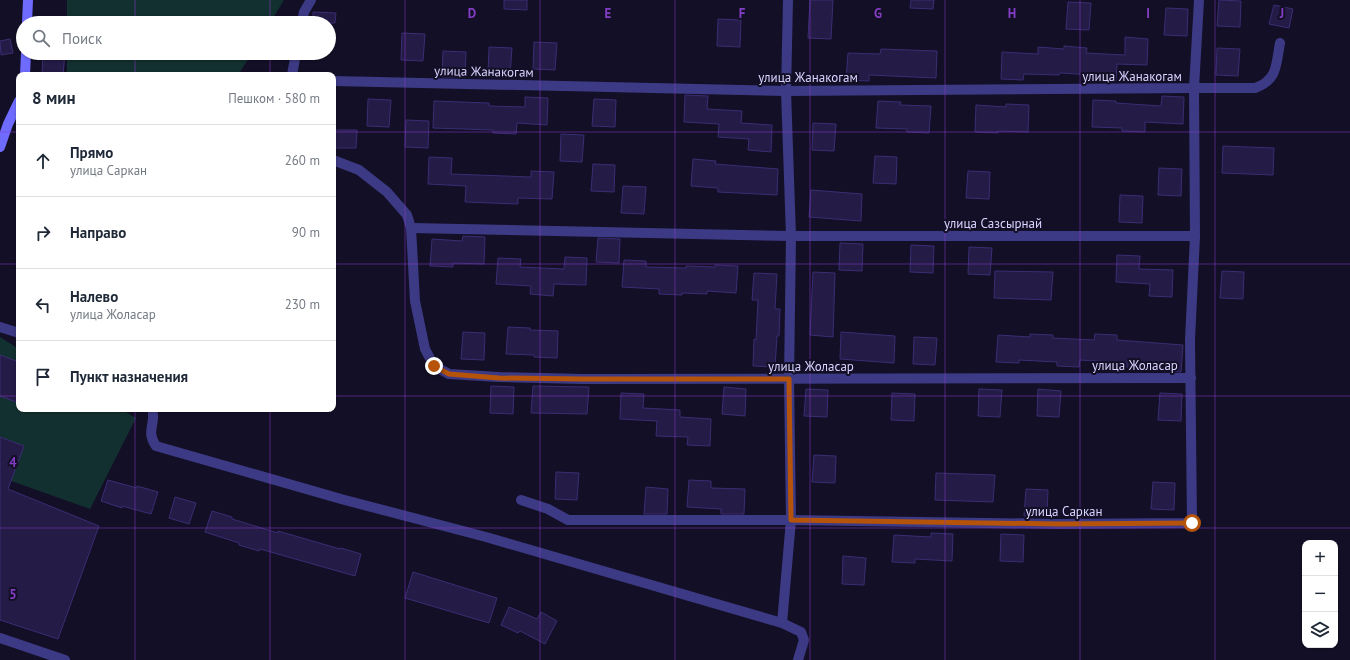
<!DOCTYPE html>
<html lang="ru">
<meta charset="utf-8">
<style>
:root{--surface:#fff;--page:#f2f2f3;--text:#1f2937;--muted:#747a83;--line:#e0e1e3}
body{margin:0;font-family:"PT Sans",sans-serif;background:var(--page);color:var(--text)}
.controls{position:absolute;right:12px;bottom:12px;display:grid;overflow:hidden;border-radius:8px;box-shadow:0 1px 3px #0004}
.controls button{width:36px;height:36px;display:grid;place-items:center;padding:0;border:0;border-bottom:1px solid var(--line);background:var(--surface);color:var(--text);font:20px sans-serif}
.stop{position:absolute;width:12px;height:12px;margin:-9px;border:3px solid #b45309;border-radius:50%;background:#fff}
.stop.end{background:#b45309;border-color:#fff;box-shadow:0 1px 4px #0008}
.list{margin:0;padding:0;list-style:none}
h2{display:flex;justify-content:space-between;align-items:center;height:52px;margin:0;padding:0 16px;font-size:17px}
h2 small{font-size:13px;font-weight:400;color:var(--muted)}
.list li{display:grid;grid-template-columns:26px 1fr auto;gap:12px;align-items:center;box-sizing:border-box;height:72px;padding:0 16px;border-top:1px solid var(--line)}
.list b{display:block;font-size:15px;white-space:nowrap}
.list p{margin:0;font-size:13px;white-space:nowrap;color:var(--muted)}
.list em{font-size:13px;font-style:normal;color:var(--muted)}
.icon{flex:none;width:22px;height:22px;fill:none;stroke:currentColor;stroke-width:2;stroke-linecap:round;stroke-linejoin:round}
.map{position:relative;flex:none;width:1350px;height:660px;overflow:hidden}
.search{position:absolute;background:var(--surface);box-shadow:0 1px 3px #0004;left:16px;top:16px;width:320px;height:44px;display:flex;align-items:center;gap:10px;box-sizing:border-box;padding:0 14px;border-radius:22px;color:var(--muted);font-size:15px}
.panel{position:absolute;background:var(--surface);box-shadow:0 1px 3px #0004;left:16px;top:72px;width:320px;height:340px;border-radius:8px}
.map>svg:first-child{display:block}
.green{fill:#12302f}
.building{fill:#241b47;stroke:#3b2d73}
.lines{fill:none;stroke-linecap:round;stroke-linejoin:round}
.street{stroke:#3d3a85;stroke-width:10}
.secondary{stroke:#6f6bff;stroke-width:10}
.route{stroke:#b45309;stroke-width:5}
.grid{fill:none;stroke:#843dc5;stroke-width:1;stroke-opacity:0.55}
.labels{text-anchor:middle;stroke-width:4;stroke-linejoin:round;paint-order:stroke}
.street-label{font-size:13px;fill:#d9d4ff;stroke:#130f26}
.grid-label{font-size:13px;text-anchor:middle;font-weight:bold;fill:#843dc5;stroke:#130f26;stroke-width:4;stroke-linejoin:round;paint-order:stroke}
</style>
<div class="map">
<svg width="1350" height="660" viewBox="0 0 1350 660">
<rect width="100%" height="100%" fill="#130f26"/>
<g class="green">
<path d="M67,0H284L270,23H67Z"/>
<path d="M67,53H252L238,75H67Z"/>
<path d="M0,337L19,349V409H121L136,418L90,509L0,477Z"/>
</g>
<g class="building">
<path d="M504,0H527V10L504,9Z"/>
<path d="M810,0H833L831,39L808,38Z"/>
<path d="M911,0H934L933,9L910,8Z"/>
<path d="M1219,0L1241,1L1240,27L1217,26Z"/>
<path d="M1068,2L1091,3L1089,30L1066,29Z"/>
<path d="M1274,5L1293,9L1289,28L1269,24Z"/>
<path d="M1166,8L1188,9L1187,36L1164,35Z"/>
<path d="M313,12L336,13L335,23H313Z"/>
<path d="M718,19L741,20L740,47L717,46Z"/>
<path d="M402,33L425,34L423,61L401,60Z"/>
<path d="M1125,37L1148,39L1147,65L1117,64L1116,81L1093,80L1094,75L1060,73L1059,75L1024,74L1023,80L1001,79L1002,52L1038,54V47L1064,49V46L1087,48L1086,53L1125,55Z"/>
<path d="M10,39L13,53L1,55L0,41Z"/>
<path d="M534,42L557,43L555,70L533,69Z"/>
<path d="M489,47L512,48L510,75L488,74Z"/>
<path d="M1217,48L1240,49L1238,76L1216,75Z"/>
<path d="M881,49L937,51L936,78L869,75V81L846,80L848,53L880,54Z"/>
<path d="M443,51L466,52L465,77H442Z"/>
<path d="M43,53H65L63,75H42Z"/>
<path d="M685,95L708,96L707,109L742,111L741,123L772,125L771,152L748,150L749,139L718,137L719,124L684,122Z"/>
<path d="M1162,96L1184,97L1183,124L1145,122V132L1122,131V128L1092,127L1093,100L1116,101V103L1161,106Z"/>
<path d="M525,97L548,98L547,125L517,123L516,134L493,133V130L433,128L434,101L489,103V106L525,107Z"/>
<path d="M368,99L391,100L389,127L367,126Z"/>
<path d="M594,99L616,100L615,127L592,126Z"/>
<path d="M878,101L901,102L900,105L931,106L929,133L907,132V129L876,128Z"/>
<path d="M1006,104L1029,105L1028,132L998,131V133L975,132L976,105L1006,107Z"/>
<path d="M406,120L429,121L428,148L405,147Z"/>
<path d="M813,123L836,124L834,151L812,150Z"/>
<path d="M335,130H357L356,148H335Z"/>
<path d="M561,134L584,135L582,162L560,161Z"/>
<path d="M1223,146L1274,148L1273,175L1222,173Z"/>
<path d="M875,156L897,157L896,184L873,183Z"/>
<path d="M429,157L452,158L451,174L531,177V171L554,172L552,199L518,198V204L465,202L466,186L428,184Z"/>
<path d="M693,159L716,161L715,164L778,169L777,195L718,192V188L691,186Z"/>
<path d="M593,164L615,165L614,192L591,191Z"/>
<path d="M1159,168L1182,169L1181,196L1158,195Z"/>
<path d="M968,171L990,172L989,199L966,198Z"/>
<path d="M623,186L646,187L644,214L621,213Z"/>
<path d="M811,190L862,194L861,221L809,217Z"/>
<path d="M1120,195L1143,196L1142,223L1119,222Z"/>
<path d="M463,236L485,237L484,264L453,263V267L430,266L432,239L462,241Z"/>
<path d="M598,238L620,239L619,263L596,262Z"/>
<path d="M840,243L863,244L862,271L839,270Z"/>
<path d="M911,245L934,246L933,273L910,272Z"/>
<path d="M969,247L992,248L990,275L968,274Z"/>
<path d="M1117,255L1140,256L1139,269L1173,270L1172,297L1149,296L1150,284L1116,282Z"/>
<path d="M565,257L587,258L586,285L554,284L553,296L530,294L531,286L496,284L498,258L521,259L520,267L564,269Z"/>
<path d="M624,260L646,261V267L686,268V266L715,267V265L738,266L736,293L707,291V294L682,293V295L659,294V289L622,287Z"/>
<path d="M995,271L1053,272L1051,300L994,298Z"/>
<path d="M1222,271L1244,272L1243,299L1220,298Z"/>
<path d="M813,272L835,273L833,337L810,335Z"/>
<path d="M754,273L777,274L775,309H780L779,336H777L775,367L753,366L754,339L756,340L758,300H752Z"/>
<path d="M508,327L530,328V330L558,331L557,358L534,357V355L506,354Z"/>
<path d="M463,332L485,333L484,360L461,359Z"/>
<path d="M841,332L895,336L894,363L840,359Z"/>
<path d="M1030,334L1053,335V338L1094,340L1095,334L1117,335V340L1183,345L1181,372L1127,368V363L1080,360L1079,367L1057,366V362L1019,360V363L996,362L998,335L1030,337Z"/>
<path d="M914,337L937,338L935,365L913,364Z"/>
<path d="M0,355L19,362V403L0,396Z"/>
<path d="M491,386L514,387L513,414L490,413Z"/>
<path d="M533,386L589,387L587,414L531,413Z"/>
<path d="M724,387L746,389L745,416L722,414Z"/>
<path d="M806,389L828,390L827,417L804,416Z"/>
<path d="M979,389L1002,390L1000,417L978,416Z"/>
<path d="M1038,389L1061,391L1059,417L1037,416Z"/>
<path d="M621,393L644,394L643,408L680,410V417L711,419L710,446L687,445L688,437L656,436L657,421L620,419Z"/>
<path d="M892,393L915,394L914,421L891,420Z"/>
<path d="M1160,393L1182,394L1181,421L1158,420Z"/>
<path d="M0,437L24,446L8,489L99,526L58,639L0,620Z"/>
<path d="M814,455L836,456L835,483L812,482Z"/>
<path d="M556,472L579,473L577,500L555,499Z"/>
<path d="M936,473L995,475L993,502L935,500Z"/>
<path d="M108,480L137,488V486L158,492L151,514L122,506V508L101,501Z"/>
<path d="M689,480L711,481V488L745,489L744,514H721V509L687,507Z"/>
<path d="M1153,482L1175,483L1174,510L1151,509Z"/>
<path d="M646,487L668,489L667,514H644Z"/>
<path d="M1026,489L1048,490L1047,517L1024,516Z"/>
<path d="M175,497L196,503L189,524L169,518Z"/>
<path d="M212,511L232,517V519L278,533V531L340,549L341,548L361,554L355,576L260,549L259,551L239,545V543L205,532Z"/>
<path d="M931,533L953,534L952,561L915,559V563L892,562L894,535L931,537Z"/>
<path d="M1001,534L1024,535L1023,562L1000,561Z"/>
<path d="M843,556L866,558L864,585L842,584Z"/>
<path d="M413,572L497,598L489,623L405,598Z"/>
<path d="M509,607L537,619L541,612L557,621L545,644L520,631L518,633L501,625Z"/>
</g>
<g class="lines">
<g class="street">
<path d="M302,23L304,12L311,0"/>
<path d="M292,75L296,53"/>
<path d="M333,81L786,91L1194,88L1199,0"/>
<path d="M333,160L359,170L387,192L407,215L411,228L415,301L425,349L434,366L449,374L499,377L583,379L1191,378"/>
<path d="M411,228L791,236H1195"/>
<path d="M0,327L19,333"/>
<path d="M152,409C157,422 145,431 156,446L341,499L486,537L782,623L791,520L789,379L791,236L786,91L788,0"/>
<path d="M521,500L548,509L568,520H791L1058,524L1192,523L1190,340L1195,236L1194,88H1255C1278,80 1276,64 1280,43"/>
<path d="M782,623L801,632L804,640L798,660"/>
<path d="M0,638L65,660"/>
</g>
<g class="secondary">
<path d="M27,23L28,0"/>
<path d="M25,75L26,53"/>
<path d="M0,147L8,124L19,101"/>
</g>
</g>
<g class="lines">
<path class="route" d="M434,366L449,374L499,378L583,379H789L791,520L1058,524L1192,523"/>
</g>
<path class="grid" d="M135,0V23M270,0V23M405,0V660M540,0V660M675,0V660M810,0V660M945,0V660M1080,0V660M1215,0V660M135,53V75M270,53V75M0,132H19M333,132H1350M0,264H19M333,264H1350M0,396H19M333,396H1350M135,409V660M270,409V660M0,528H1350"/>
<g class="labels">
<g class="street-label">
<text transform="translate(484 71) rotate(1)" y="5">улица Жанакогам</text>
<text x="1132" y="81">улица Жанакогам</text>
<text x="808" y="82">улица Жанакогам</text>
<text x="993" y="228">улица Сазсырнай</text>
<text x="1135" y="370">улица Жоласар</text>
<text x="811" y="371">улица Жоласар</text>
<text x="1064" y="516">улица Саркан</text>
</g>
</g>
<g class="grid-label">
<text x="472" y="18">D</text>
<text x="608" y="18">E</text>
<text x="742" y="18">F</text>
<text x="878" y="18">G</text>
<text x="1012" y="18">H</text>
<text x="1148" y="18">I</text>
<text x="1282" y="18">J</text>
<text x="13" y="467">4</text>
<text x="13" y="599">5</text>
</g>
</svg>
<div class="controls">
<button>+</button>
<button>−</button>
<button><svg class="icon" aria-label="layers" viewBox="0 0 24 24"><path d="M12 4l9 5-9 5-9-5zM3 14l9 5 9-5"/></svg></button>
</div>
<div class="stop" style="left:1192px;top:523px"></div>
<div class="stop end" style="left:434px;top:366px"></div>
<div class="search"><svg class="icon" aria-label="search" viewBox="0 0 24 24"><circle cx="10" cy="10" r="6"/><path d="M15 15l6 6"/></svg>Поиск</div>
<section class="panel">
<h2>8 мин<small>Пешком · 580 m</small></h2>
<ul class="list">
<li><svg class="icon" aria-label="ahead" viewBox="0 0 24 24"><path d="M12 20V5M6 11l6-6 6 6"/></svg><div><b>Прямо</b><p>улица Саркан</p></div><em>260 m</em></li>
<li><svg class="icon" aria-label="right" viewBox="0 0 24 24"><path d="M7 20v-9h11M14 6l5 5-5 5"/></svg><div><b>Направо</b></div><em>90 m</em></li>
<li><svg class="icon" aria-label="left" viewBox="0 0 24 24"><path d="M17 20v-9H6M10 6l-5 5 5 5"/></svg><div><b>Налево</b><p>улица Жоласар</p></div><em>230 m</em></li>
<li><svg class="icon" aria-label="arrive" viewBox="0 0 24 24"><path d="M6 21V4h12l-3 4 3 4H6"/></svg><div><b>Пункт назначения</b></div></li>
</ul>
</section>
</div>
